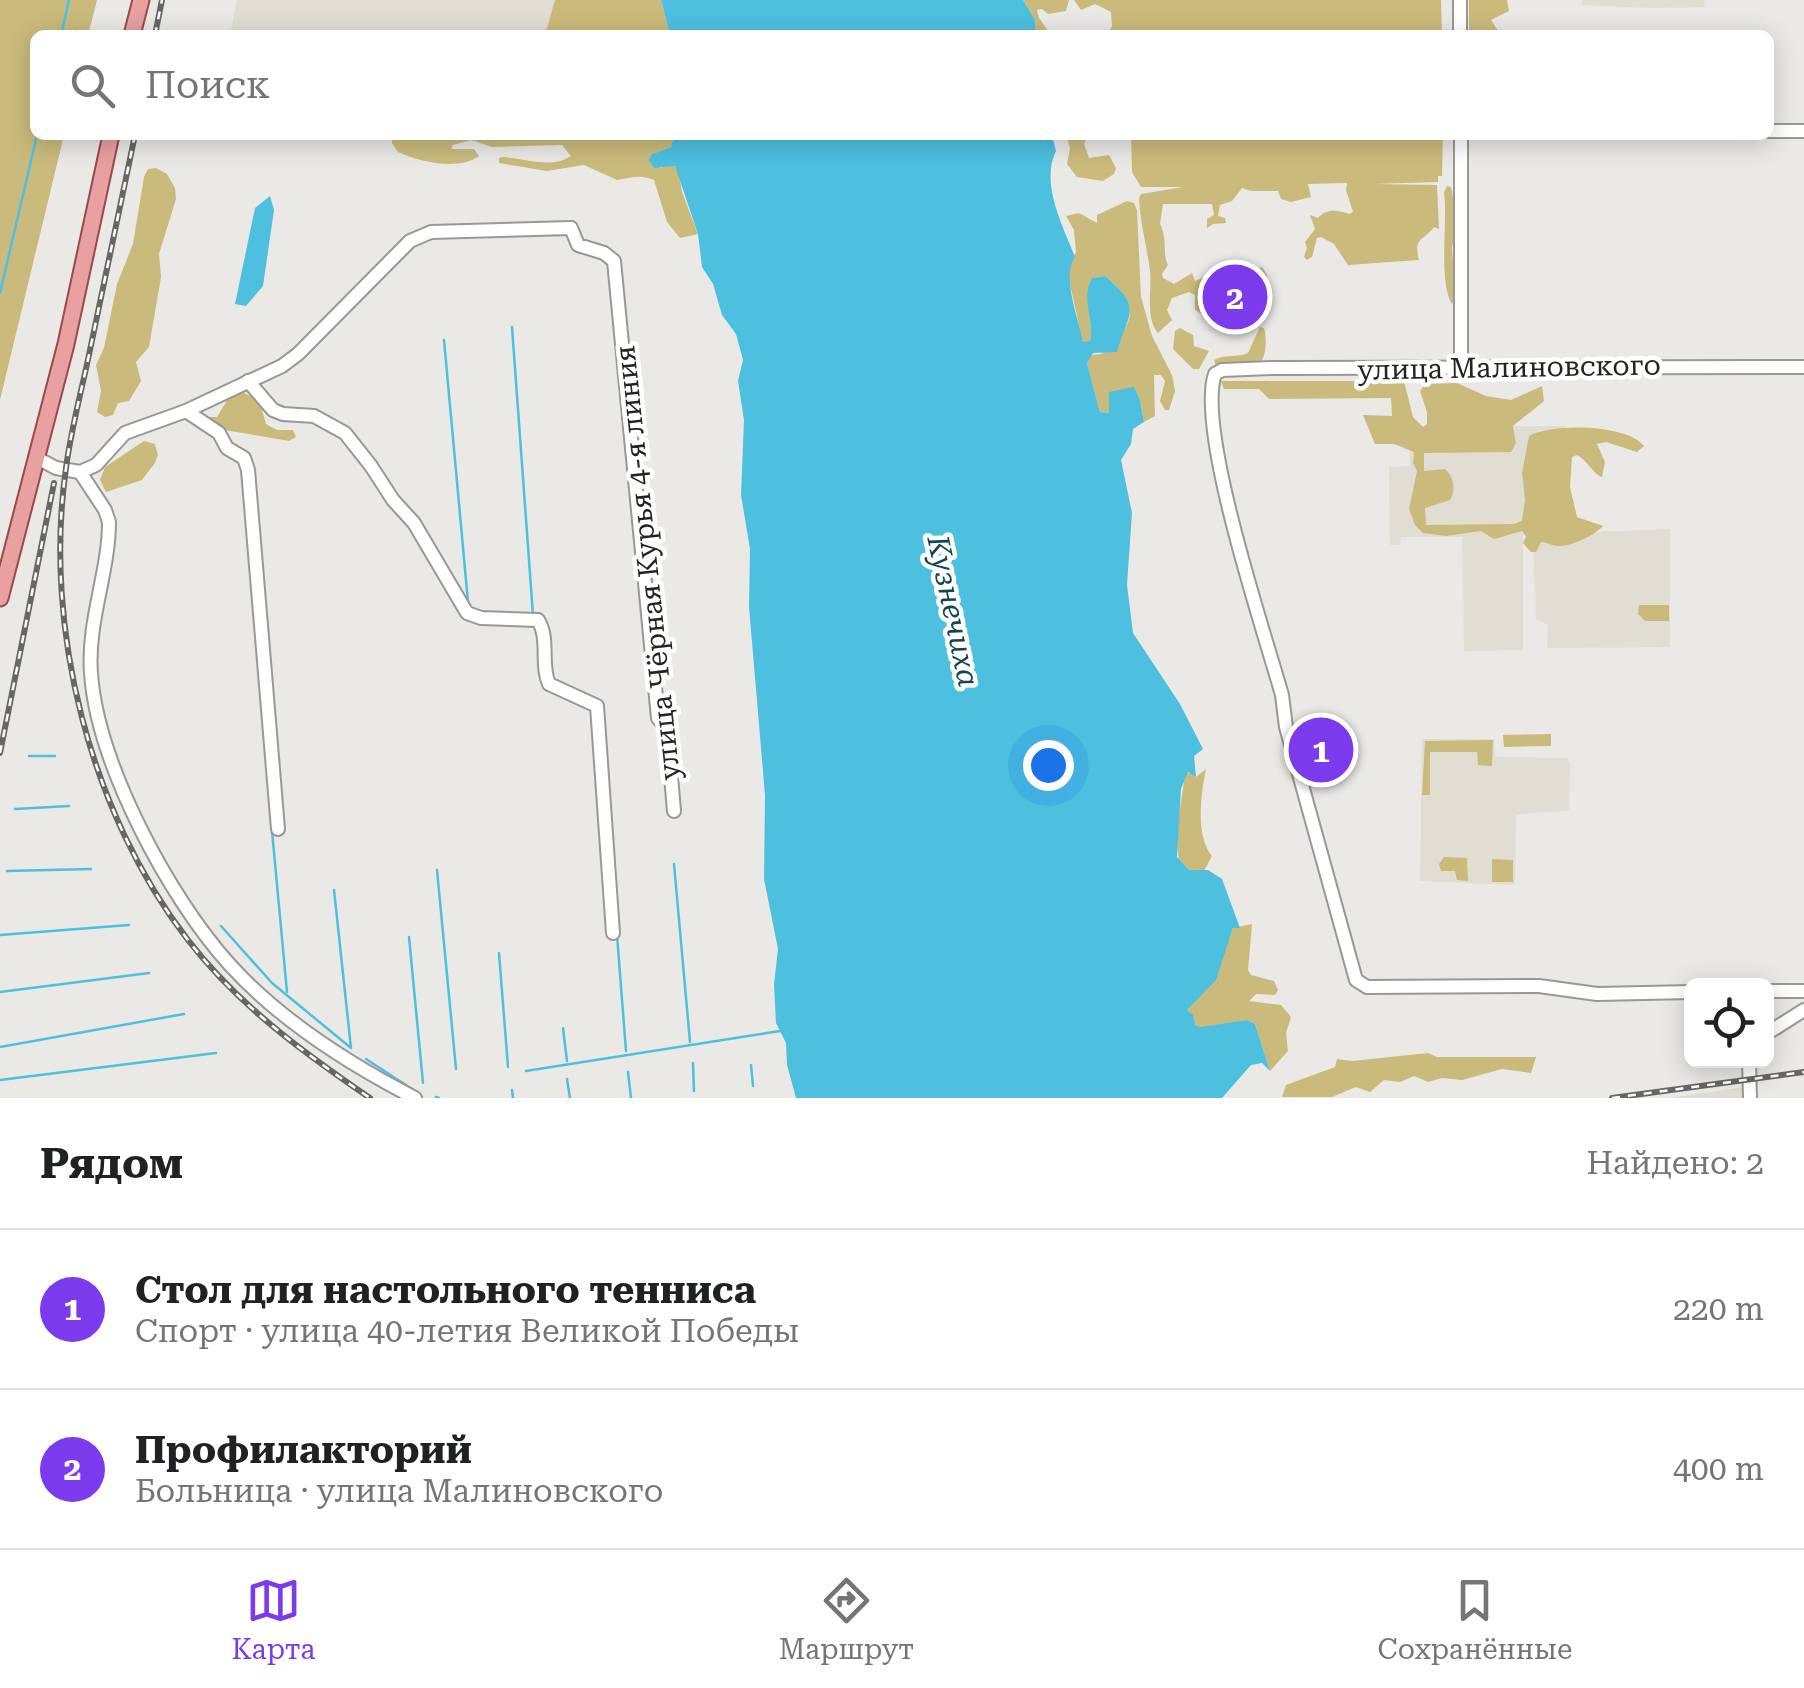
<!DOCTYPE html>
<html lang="ru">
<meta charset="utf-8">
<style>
:root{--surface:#fff;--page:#f6f6f6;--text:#202124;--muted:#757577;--line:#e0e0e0;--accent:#7c3aed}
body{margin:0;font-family:"Roboto Serif",serif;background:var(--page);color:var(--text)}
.controls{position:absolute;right:30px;bottom:30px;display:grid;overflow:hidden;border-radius:15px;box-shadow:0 5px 25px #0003}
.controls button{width:90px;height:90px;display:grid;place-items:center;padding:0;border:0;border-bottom:2px solid var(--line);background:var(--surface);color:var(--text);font:50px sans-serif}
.you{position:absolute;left:1048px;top:765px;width:35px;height:35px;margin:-25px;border:8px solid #fff;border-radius:50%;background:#1a73e8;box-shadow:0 0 0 15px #1a73e833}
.badge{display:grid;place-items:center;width:65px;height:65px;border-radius:50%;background:var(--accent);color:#fff;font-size:32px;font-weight:700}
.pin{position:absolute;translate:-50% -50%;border:5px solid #fff;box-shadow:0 2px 10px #0006}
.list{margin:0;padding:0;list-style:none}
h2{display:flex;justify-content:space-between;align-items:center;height:130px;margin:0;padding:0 40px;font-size:42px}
h2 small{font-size:32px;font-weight:400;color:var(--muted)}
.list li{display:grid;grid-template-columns:65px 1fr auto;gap:30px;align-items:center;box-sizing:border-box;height:160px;padding:0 40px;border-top:2px solid var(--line)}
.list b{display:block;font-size:38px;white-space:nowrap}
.list p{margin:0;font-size:32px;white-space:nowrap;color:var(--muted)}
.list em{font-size:32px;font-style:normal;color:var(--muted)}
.icon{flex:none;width:55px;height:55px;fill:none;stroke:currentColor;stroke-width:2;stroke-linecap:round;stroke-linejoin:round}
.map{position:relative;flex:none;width:1804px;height:1098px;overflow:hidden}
.search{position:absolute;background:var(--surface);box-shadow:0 5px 25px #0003;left:30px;right:30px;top:30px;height:110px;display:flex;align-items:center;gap:25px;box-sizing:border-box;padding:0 35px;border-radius:15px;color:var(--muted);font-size:38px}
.sheet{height:450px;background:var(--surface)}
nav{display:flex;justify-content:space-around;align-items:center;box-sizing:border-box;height:140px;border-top:2px solid var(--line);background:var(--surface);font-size:28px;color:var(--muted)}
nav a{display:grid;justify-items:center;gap:5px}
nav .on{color:var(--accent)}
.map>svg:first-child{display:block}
.built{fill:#e0ddd3}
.green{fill:#cabb7c}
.water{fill:#4dc0e0}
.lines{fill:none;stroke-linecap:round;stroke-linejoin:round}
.stream{stroke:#4dc0e0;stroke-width:2.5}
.minor-casing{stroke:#999895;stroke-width:16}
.major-casing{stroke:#994b4b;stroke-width:19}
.minor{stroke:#fff;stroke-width:12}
.major{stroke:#e8a0a0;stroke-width:15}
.rail-casing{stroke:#666664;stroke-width:6}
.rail{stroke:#fff;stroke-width:2.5;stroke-dasharray:8;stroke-linecap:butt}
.labels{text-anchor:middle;stroke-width:9;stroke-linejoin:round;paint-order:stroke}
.street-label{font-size:28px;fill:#232322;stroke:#fff}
.water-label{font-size:30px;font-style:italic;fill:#134552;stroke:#fff}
</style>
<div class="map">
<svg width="1804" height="1098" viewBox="0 0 1804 1098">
<rect width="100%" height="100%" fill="#eae9e6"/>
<g class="built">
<path d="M237,0H621L629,35H230Z"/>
<path d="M1582,0H1705V7L1652,8L1582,5Z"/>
<path d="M1409,426H1565V533L1670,529V647L1547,648L1548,625L1536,619L1533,539L1523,535V650L1464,651L1462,537H1401L1400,545H1390L1389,467L1410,466Z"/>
<path d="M1422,739H1494L1495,757L1567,758L1570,763L1569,810L1516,815L1515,885L1420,881Z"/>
<path d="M1745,1087L1746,1098H1668Z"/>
</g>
<g class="green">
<path d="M0,0H97L88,35H35V135H64L0,400Z"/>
<path d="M555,0H661L670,35H545Z"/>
<path d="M1023,0H1069L1066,11L1048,14L1042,9L1037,10L1039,18L1051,35H1036L1035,20Z"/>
<path d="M1074,0H1441L1442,35H1107L1112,26L1111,12L1095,4L1081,10Z"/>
<path d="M1469,0H1507L1509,11L1491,20L1501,35H1469Z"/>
<path d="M406,135H674L671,147L652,154L660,168L672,165L678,168L682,192L698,234L680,238L667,222L654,180C639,174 631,178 617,180L584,165L547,171L499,163V158L503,157C525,159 552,169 571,156L562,145L492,147L472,140L453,145L451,149H474L479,156C458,171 420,162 398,152L392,143V138Z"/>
<path d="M1066,135H1089L1084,144L1089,158L1109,155L1116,168L1114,174L1103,181L1077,177L1067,164L1070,148Z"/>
<path d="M1131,135H1443L1442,176H1438V182L1373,184L1437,185L1439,229L1434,227C1424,241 1413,237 1419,260L1348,265L1334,244L1321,237L1317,238L1312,257L1307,260L1304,257L1307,248L1305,242L1315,229L1310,215L1318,218C1326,208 1339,210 1349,214L1353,212L1346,190L1347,183L1308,184L1311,197L1291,202L1281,199L1278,191H1251L1242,188L1232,201L1220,205L1218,216L1225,218L1226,223L1213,224L1207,228V219L1214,215L1212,204H1163L1160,224C1168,239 1162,254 1168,265L1162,274L1163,278L1174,284L1192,273L1195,281L1204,277L1209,289L1212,286V275L1219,271L1227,275L1224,317H1208L1210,315L1208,311L1202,314L1195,310V295L1189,292L1172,298L1167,310L1172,320L1158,333C1145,318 1152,289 1150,271C1147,247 1140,222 1139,198L1141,194L1183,187H1141L1132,172Z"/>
<path d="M148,169L156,168L167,174L175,188L176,199L159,254L161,277L149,347L136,362L141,381L129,401L118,403L113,415L105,417L97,412L101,391L96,365L104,348L117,284L133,244L144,177Z"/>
<path d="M1447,186L1451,187C1456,204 1451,220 1458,237L1452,246L1455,298L1452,304C1438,282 1448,220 1444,192Z"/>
<path d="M1127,201L1134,203L1137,210L1141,297L1152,336L1172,375L1175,391L1169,410H1165L1160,401L1165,381L1161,375H1154L1155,416L1144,422L1141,404L1123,391L1109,401V413L1100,412L1087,363L1089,355L1101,354C1134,327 1143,306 1105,276L1092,278V333L1090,341L1083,343L1069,280L1070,264L1076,252L1074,230L1066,216L1079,213L1097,223V215Z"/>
<path d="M1262,267L1267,275L1268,299L1259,308L1254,272Z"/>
<path d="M1260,327L1264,328C1267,339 1267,355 1259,365L1216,366L1214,360C1225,354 1237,358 1248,353Z"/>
<path d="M1180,328L1193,335L1194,346L1209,351L1199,369H1193L1173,349L1175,331Z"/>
<path d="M1221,381H1404L1413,417L1423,427L1427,424V412L1420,391L1425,384L1457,383L1486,396L1511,400L1542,386L1544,401L1513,426L1516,443L1511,452L1424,453V471L1445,469C1454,477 1456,489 1450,500L1425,508L1426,525L1514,524L1522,521L1525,500L1522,473L1529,436C1552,423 1627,424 1644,446L1637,452L1606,442L1597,444L1605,462L1602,477C1593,474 1587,460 1577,455L1572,457L1570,487L1577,517L1603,526C1595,535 1571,547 1557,546C1551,545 1546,542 1541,542L1536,552H1531L1523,543L1526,536L1522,531L1494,539L1481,531L1446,536L1423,533L1415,525L1409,509L1417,471L1413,463L1414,452L1394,444H1375L1363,415L1392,416L1391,398L1269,399L1259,389H1224Z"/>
<path d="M241,392L259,399L266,424L277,430H293L296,437L289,441L219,429L207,421L206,417H217L229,397Z"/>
<path d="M144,441L155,444L158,455L155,463L142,480L106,492L100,480L105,467Z"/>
<path d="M1639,605H1669V621H1645L1638,614Z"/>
<path d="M1325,733H1339L1340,771L1326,772Z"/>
<path d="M1551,734V746L1504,747L1503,735Z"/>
<path d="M1493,740L1492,766L1478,765L1477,752H1430V795H1422L1425,741Z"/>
<path d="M1206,769C1201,793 1195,836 1212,856L1204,871L1189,870L1179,861L1176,836L1185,775L1191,772L1196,777Z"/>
<path d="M1444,857L1467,858L1468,881L1457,880L1455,871H1441L1439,864Z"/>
<path d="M1492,859L1513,860V882H1492Z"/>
<path d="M1252,924L1248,970L1251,975L1274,981L1278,990L1275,995L1256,994L1249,1001L1281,1005L1291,1017L1286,1033L1288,1051L1270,1071L1255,1024L1247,1020L1201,1028L1195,1025L1186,1010L1215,980L1233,928Z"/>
<path d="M1428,1053L1437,1057H1536L1531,1073L1502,1069L1462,1080L1442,1078L1428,1082L1414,1076L1400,1082L1384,1080L1370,1092L1356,1087L1332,1097H1282L1286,1085L1335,1067L1337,1059L1352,1061Z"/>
</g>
<g class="water">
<path d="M661,0H1023L1035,20L1036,35H670Z"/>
<path d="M674,135H1052L1056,151C1040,183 1063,226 1075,257C1061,277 1079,319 1083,342L1090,341C1095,319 1080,299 1092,278L1105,276C1145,309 1127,314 1117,352L1093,353L1087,363L1100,412L1109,413V392L1134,387L1140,400L1144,422L1133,429L1131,444L1121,460L1132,513L1127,585L1133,633L1180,704L1203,749L1194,756L1196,777L1188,772L1181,789L1177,857L1189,870H1208L1222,879L1240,928H1233L1216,980L1187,1010L1193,1015L1195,1025L1201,1027L1247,1020L1255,1024L1270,1071L1262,1063L1251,1065L1222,1098H796L787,1065L786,1043L776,1023L774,984L778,949L764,879L765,795L749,607L750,549L741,495L744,420L738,381L743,360L736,334L722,315L713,284L702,267L698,234L675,166L654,168L649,160L652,154L671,147Z"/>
<path d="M270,196L274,210L263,286L246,306L235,304L255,208Z"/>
</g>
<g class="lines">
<g class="stream">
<path d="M61,35L69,0"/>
<path d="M0,293L37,135"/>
<path d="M512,327L533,615"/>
<path d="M444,340L468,602"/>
<path d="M29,756H55"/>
<path d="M15,809L69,806"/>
<path d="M272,831L287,992"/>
<path d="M674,864L690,1042"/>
<path d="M437,870L456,1069"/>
<path d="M7,871L91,869"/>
<path d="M221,926L272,983L351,1048L334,890"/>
<path d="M0,935L129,925"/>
<path d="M617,935L626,1051"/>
<path d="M409,937L423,1083"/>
<path d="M499,953L508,1067"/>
<path d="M0,992L149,973"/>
<path d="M563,1028L567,1061"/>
<path d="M0,1047L184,1014"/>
<path d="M366,1059L412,1089"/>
<path d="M693,1063L694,1091"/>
<path d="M751,1065L753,1086"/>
<path d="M526,1071L780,1031"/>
<path d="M628,1072L631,1098"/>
<path d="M567,1079L570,1098"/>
<path d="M0,1080L216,1053"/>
<path d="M512,1090L513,1098"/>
<path d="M436,1097L439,1098"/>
</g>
<defs>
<g id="minor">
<path d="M1460,0V35"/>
<path d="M1769,131H1804"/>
<path d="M1461,367V135"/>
<path d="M248,381L273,410L283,414L314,416L345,433L371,466L393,500L414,523L467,613L481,618L538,620C550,639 540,664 549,684L597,706L613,933"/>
<path d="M186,411L219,433L227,448L244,458L248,470L278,829"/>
<path d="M37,458L56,468L80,472L96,465L125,433L186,411L282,366L298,354L410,241L431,232L571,228L578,245L604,253L614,261L658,718L667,729L674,811"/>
<path d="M80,472L105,510L109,522C109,572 87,622 91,673C97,763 169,898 230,965C280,1020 349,1064 415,1098"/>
<path d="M1766,991H1804"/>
<path d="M1692,992L1597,994L1539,986L1367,987L1356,980L1286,727L1282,695C1264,631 1196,429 1215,374L1222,370L1271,368L1804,367"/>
<path d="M1766,1034L1804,1010"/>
<path d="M1749,1060L1750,1098"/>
</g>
<g id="major">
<path d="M132,35L141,0"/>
<path d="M0,598L66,344L111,135"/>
</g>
</defs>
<use href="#minor" class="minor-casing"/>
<use href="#major" class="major-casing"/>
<use href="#minor" class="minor"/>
<use href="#major" class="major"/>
<defs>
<g id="rail">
<path d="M155,35L162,0"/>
<path d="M135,135C120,207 105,278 90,350C82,389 71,429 66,468C43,628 90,813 188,940C238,1005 304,1053 370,1098"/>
<path d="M0,753L54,483"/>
<path d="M1612,1098L1804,1072"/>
</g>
</defs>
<use href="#rail" class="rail-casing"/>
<use href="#rail" class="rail"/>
</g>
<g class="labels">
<g class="street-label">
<text transform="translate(1509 367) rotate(-1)" y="10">улица Малиновского</text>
<text transform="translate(647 563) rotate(-96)" y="10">улица Чёрная Курья 4-я линия</text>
</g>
<g class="water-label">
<text transform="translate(953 611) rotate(78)" y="10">Кузнечиха</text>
</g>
</g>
</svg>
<div class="controls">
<button><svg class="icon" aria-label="locate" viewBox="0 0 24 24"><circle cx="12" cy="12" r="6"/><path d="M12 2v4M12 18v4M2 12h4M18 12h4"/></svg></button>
</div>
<div class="you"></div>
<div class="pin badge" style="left:1321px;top:750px">1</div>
<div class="pin badge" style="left:1235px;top:297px">2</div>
<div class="search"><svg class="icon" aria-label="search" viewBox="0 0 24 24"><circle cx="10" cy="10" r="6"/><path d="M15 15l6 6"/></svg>Поиск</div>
</div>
<section class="sheet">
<h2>Рядом<small>Найдено: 2</small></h2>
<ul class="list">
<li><span class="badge">1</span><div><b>Стол для настольного тенниса</b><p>Спорт · улица 40-летия Великой Победы</p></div><em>220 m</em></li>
<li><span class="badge">2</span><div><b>Профилакторий</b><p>Больница · улица Малиновского</p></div><em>400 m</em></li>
</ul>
</section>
<nav>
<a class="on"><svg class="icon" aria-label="map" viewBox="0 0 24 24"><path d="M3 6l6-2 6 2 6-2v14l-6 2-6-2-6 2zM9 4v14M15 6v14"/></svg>Карта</a>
<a><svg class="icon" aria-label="directions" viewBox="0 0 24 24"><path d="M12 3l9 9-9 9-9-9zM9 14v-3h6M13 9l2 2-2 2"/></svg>Маршрут</a>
<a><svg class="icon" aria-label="saved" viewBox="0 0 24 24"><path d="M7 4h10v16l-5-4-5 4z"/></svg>Сохранённые</a>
</nav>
